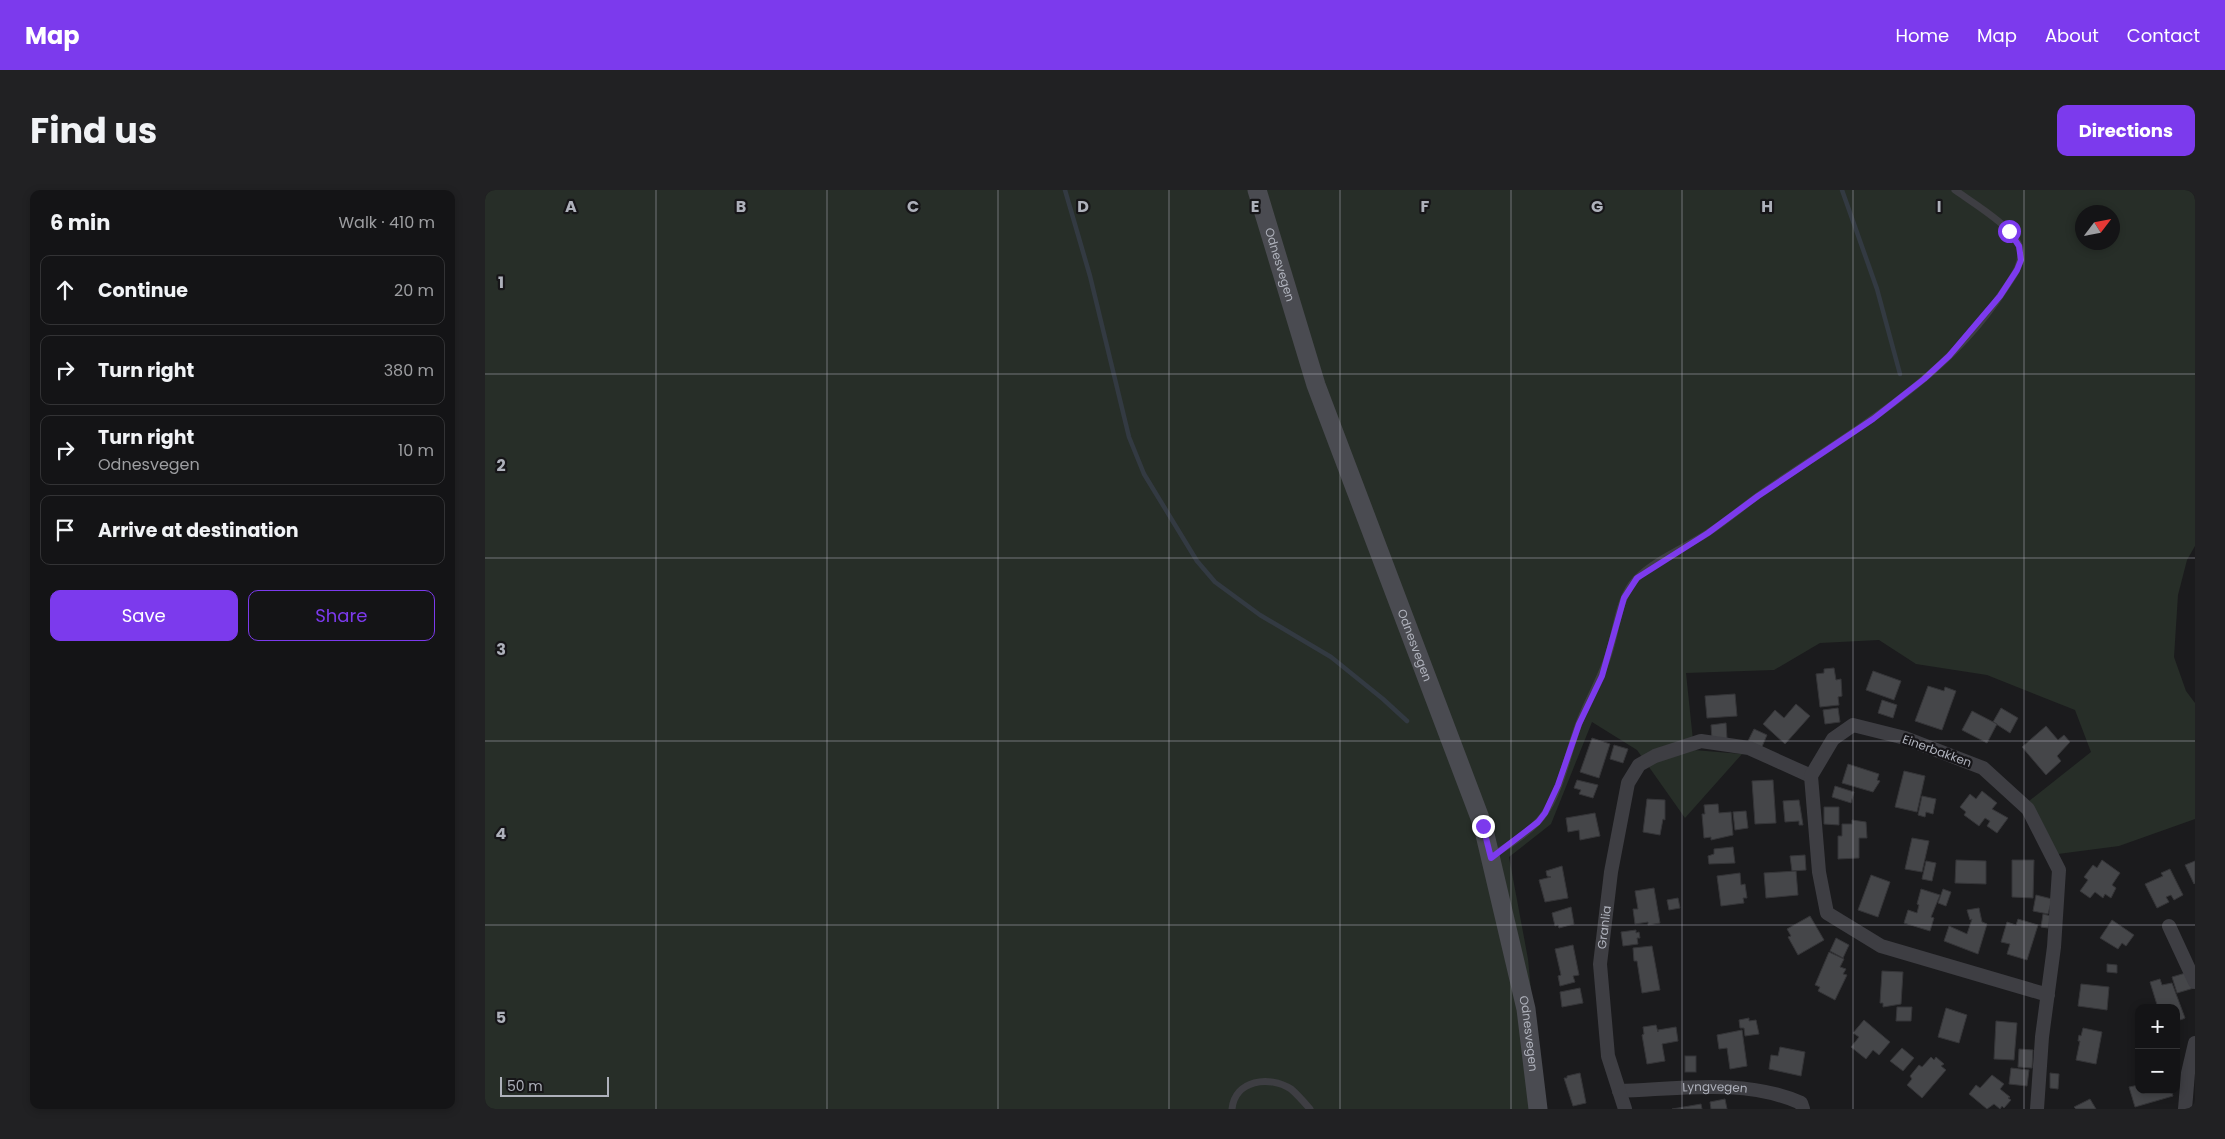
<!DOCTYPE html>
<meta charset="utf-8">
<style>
:root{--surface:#141416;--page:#212123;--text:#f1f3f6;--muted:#9d9ea1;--line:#333335;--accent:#7c3aed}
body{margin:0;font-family:Poppins,sans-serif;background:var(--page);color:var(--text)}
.controls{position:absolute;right:15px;bottom:15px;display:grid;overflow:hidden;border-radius:10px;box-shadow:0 2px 8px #0003}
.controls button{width:45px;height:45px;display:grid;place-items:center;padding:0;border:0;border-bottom:1px solid var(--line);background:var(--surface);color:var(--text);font:25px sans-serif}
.compass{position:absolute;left:1590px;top:15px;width:45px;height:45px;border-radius:50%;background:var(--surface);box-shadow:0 2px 8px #0003;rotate:58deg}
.scale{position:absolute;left:15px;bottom:12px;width:109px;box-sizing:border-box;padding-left:5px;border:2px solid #aeb1bb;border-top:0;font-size:14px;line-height:18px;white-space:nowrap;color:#aeb1bb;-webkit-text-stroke:4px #161518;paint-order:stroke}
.stop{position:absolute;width:15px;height:15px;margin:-11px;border:4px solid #7c3aed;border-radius:50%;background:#fff}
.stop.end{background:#7c3aed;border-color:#fff;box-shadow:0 1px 5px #0008}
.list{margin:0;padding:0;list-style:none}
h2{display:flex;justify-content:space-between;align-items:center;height:65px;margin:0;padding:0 20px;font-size:21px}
h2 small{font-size:16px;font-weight:400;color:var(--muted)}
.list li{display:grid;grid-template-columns:32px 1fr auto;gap:15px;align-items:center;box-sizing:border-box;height:70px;margin:0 10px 10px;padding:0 10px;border:1px solid var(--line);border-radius:10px}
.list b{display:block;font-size:19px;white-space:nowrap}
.list p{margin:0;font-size:16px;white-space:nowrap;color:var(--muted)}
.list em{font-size:16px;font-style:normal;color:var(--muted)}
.actions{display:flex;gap:10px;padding:15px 20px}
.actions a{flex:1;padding:11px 0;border:1px solid var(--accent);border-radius:10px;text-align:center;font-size:18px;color:var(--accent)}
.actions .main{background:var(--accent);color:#fff}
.icon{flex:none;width:28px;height:28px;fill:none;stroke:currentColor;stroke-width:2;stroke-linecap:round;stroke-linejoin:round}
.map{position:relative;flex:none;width:1710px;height:919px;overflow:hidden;border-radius:10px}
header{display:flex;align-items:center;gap:30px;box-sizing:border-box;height:70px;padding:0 25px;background:var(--accent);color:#fff}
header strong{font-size:24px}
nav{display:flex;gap:28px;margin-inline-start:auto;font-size:18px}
.intro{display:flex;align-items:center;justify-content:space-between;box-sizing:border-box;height:120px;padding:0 30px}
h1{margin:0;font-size:35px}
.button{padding:12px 22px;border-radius:10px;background:var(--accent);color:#fff;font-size:18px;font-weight:700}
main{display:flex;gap:30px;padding:0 30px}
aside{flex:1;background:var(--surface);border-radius:10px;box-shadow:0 2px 8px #0003}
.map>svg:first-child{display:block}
.green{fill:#272e28;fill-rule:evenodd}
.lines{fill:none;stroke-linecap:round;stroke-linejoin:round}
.stream{stroke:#333a42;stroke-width:4.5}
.building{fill:#454649;stroke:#353538}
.service{stroke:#3e3e43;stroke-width:7}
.minor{stroke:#3e3e43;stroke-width:14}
.secondary{stroke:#4a4b51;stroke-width:19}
.route{stroke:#7c3aed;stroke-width:6}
.grid{fill:none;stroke:#aeb1bb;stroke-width:1;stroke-opacity:0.55}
.labels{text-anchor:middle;stroke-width:4.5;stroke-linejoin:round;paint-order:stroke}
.street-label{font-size:12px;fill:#aeb1bb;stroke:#161518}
.grid-label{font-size:16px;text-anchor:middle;font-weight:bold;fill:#aeb1bb;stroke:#161518;stroke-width:4.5;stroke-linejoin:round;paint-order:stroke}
</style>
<header>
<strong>Map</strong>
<nav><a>Home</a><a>Map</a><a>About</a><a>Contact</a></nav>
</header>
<div class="intro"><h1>Find us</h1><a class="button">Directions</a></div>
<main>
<aside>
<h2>6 min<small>Walk · 410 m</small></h2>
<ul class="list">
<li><svg class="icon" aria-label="ahead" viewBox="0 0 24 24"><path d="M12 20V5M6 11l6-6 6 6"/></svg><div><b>Continue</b></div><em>20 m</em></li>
<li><svg class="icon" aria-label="right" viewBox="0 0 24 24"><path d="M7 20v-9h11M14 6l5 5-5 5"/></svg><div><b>Turn right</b></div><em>380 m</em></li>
<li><svg class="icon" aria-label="right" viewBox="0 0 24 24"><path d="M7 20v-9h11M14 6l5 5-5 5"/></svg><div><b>Turn right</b><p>Odnesvegen</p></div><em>10 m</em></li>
<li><svg class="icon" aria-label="arrive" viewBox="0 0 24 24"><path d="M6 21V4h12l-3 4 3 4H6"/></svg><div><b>Arrive at destination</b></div></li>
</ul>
<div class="actions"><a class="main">Save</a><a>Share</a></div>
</aside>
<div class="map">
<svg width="1710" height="919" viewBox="0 0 1710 919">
<rect width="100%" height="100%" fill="#1b1b1d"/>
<path class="green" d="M0,0H1710V356L1702,370L1693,405L1689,467L1701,501L1710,513V629L1634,656L1565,665L1539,615L1606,562L1590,520L1502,485L1431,474L1394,450L1335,453L1289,480L1201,483L1209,560L1257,564L1200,628L1152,560L1107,532L1066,634L1024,667L1043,769L1047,811L1062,919H0ZM1598,22H1628V52H1598Z"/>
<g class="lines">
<g class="stream">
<path d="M580,0L605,86L644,247L659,284L712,371L730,392L775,425L846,467L898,509L922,531"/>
<path d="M1357,0L1392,99L1415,184"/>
</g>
</g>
<g class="building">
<path d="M1349,478L1351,490L1356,489L1357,506L1353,507L1354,515L1335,517L1331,484L1339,483V479Z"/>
<path d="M1388,481L1416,491L1409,510L1381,500Z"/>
<path d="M1443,496L1459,501L1460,497L1471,501L1457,540L1430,531Z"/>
<path d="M1250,504L1252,526L1222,528L1220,506Z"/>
<path d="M1397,510L1412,515L1408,528L1393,523Z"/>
<path d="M1311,514L1325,526L1300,554L1278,534L1290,520L1299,528Z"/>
<path d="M1353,518L1355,532L1340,534L1338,520Z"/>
<path d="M1516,518L1533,528L1525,543L1508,532Z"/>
<path d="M1487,521L1512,534L1502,553L1477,540Z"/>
<path d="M1241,533L1242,549L1227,550L1226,535Z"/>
<path d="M1561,536L1573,550L1579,545L1585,552L1572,566L1576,571L1561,585L1537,557Z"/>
<path d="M1269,539L1282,545L1276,559L1262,553Z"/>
<path d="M1107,548L1125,554L1114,588L1095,582Z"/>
<path d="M1129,555L1143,559L1138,573L1125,569Z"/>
<path d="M1363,574L1394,584L1392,590L1395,591L1388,602L1357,593Z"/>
<path d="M1419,581L1440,586L1432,622L1410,617Z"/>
<path d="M1092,590L1113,595L1108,608L1094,604L1096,600L1089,598Z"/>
<path d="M1288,590L1291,633L1270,634L1267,591Z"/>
<path d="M1350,596L1369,602L1366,613L1347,607Z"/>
<path d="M1497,601L1512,613L1507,619L1523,628L1512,643L1502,636L1505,631L1500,628L1494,636L1479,625L1481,622L1475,617L1485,604L1491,609Z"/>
<path d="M1437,606L1451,609L1448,624L1441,622L1440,627L1433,625Z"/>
<path d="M1162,609L1180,610V630L1178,629L1175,645L1158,642Z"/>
<path d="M1314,610L1318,635H1314V631L1300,632L1298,611Z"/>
<path d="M1233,614L1234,623L1246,622L1248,645L1226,650V647L1219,648L1217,624H1220L1219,615Z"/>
<path d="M1339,617H1354V635L1339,634Z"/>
<path d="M1261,621L1263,638L1250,640L1248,622Z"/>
<path d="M1110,623L1115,646L1095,650L1094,640L1083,642L1081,628Z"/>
<path d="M1367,630L1381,632L1382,648H1374V668L1353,669V646H1357V634H1367Z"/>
<path d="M1427,648L1444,651L1437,682L1420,679Z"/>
<path d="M1248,657L1250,673L1224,674L1223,666L1229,664V659Z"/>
<path d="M1320,665L1321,680L1307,681L1305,666Z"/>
<path d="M1471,670L1501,671V694L1470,693Z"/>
<path d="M1527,670H1549L1548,708L1527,707Z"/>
<path d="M1617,670L1635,683L1627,695L1631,698L1626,708L1620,704L1618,708L1610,702L1605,708L1595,701L1603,690L1599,687L1608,675L1612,678Z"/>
<path d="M1441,671L1451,673L1447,691L1437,689Z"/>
<path d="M1710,671V693L1709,694L1700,675Z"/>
<path d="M1077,676L1083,708L1060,712L1054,690L1066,687L1062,686L1061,681Z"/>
<path d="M1685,679L1698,705L1689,710L1686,705L1681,707L1684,712L1672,718L1660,694L1678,686L1676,683Z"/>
<path d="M1311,681L1313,705L1281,708L1279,683Z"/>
<path d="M1255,683L1256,695L1260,694L1262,708H1258L1259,713L1236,716L1232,686Z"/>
<path d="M1386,685L1405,692L1393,727L1373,720Z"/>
<path d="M1169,698L1175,733L1163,735V732L1150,734L1148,719H1153L1150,701Z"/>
<path d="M1436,699L1455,705L1446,727L1449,728L1445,741L1419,733L1423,720L1432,723L1434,715L1432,714Z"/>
<path d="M1458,699L1466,702L1461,716L1453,713Z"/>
<path d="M1551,705L1567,709L1563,724L1548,721Z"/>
<path d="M1193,708L1195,718L1184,720L1182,710Z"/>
<path d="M1086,717L1089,734L1074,738L1073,735L1070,736L1067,723Z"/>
<path d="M1494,718L1497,732L1502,734L1493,764L1459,751L1464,736L1482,744L1487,729L1485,730L1482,720Z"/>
<path d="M1558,724L1566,726L1563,738L1556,737Z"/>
<path d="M1325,726L1339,750L1313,765L1303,747L1306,746L1302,739Z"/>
<path d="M1533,729L1553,735L1542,770L1522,764L1525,754L1516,752L1522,732L1531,735Z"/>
<path d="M1627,730L1649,745L1641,756L1637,753L1633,759L1615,748Z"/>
<path d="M1151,740V743L1154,742L1155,748H1152L1153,754L1138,756L1136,742Z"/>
<path d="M1351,748L1364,755L1358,768L1345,761Z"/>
<path d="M1088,755L1094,785L1088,786L1090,792L1075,796L1073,786L1076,785L1070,759Z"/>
<path d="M1167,756L1175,800L1157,803L1152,771H1149L1148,758Z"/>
<path d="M1344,762L1359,769L1355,777L1361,779L1358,784L1362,785L1350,810L1333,801L1335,797L1330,795Z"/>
<path d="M1622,774L1632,775V783L1622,782Z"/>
<path d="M1397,781L1418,782L1416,814L1398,817V813H1395Z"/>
<path d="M1704,782L1709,798L1692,803L1687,787Z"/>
<path d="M1675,789L1677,795L1687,793L1700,828L1698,829L1691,831V818H1673L1665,792Z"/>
<path d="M1596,794L1624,797L1622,820L1593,816Z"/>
<path d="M1095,798L1098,813L1077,817L1075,802Z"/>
<path d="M1412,817H1427L1426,831H1411Z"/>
<path d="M1461,818L1482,825L1474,853L1453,847Z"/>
<path d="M1264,828V831L1271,830L1274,844L1260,846L1259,838H1255L1254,830Z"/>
<path d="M1379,830L1405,852L1394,865L1388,860L1381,869L1366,857L1374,847L1368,843Z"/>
<path d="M1511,831L1532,833L1529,870L1509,869Z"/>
<path d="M1171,835L1173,842V840L1191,837L1193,851L1177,854L1180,871L1162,874L1157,845L1159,844L1158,837Z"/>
<path d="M1598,838L1617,842L1611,874L1591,870L1595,851H1593L1594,845L1596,846Z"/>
<path d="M1257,840L1262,876L1245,879L1242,858L1234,859L1232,845Z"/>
<path d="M1295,857L1320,862L1316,886L1284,879L1286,865L1293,866Z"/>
<path d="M1417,858L1429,868L1418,881L1405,871Z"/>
<path d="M1534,859L1548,860L1547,878L1533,877Z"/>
<rect x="1200" y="866" width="11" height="16"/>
<path d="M1446,867L1449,870L1451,867L1459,874L1456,876L1461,880L1437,908L1422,895L1427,889L1425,886L1434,875L1437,877Z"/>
<path d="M1526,878L1544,880L1542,896L1524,894Z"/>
<path d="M1095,883L1101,913L1088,916L1079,888H1082V886Z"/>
<path d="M1565,883L1574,884L1573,899L1565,898Z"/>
<path d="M1507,885L1519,894L1515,899L1525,907L1523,908L1526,910L1519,918L1517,916L1515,919L1509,914L1502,919L1484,904L1491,895L1495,898Z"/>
<path d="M1654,895V900H1686L1688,906L1650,917L1644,897Z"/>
<path d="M1240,909L1242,919H1226L1225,912Z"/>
<path d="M1605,909L1611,919H1591L1589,917Z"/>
<path d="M1216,914L1217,919H1187Z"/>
</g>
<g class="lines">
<g class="service">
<path d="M1006,667C1023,655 1044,643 1057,627C1075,604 1083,563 1093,536C1102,511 1116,489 1124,463C1132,439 1133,408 1151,389C1169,370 1199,358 1221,344C1240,332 1256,318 1274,305C1360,245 1460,192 1519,100C1527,88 1539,74 1535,58C1529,37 1488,13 1470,0"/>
<path d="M747,919C750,890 784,885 806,899C813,905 819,912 825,919"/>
</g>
<g class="minor">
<path d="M1684,736L1710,792"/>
<path id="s1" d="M1134,901C1194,899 1260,888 1316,913L1318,919"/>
<path id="s2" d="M1140,919L1123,866L1115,774L1126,682L1143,593L1154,575L1170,566L1216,551L1264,558L1326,586"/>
<path d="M1552,919L1557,847L1569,757L1574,680L1543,619L1498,578L1420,548L1368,535L1348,549L1326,586L1334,682L1342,723L1396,756L1563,805"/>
<path d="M1700,919L1703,883L1710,853"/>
</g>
<path class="secondary" id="s3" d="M772,0L831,195L998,636L1041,819L1053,919"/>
</g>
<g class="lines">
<path class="route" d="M998,636L1006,668L1053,632L1060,623L1073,595L1094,534L1117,486L1139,408L1152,388L1223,343L1273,306L1388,229L1439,189L1464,166L1515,106L1532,80L1536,70L1534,56L1524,41"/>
</g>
<path class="grid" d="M171,0V919M342,0V919M513,0V919M684,0V919M855,0V919M1026,0V919M1197,0V919M1368,0V919M1539,0V919M0,184H1710M0,368H1710M0,551H1710M0,735H1710"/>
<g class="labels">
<g class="street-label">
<text dy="4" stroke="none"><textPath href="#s3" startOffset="78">Odnesvegen</textPath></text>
<text dy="4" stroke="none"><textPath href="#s3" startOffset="482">Odnesvegen</textPath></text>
<text transform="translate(1452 561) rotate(20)" y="4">Einerbakken</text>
<text dy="4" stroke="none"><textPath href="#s2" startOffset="185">Granlia</textPath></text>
<text dy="4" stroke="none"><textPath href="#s3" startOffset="888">Odnesvegen</textPath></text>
<text dy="4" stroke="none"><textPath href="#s1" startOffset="96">Lyngvegen</textPath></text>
</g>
</g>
<g class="grid-label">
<text x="86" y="22">A</text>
<text x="256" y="22">B</text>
<text x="428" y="22">C</text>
<text x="598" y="22">D</text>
<text x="770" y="22">E</text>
<text x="940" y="22">F</text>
<text x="1112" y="22">G</text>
<text x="1282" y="22">H</text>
<text x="1454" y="22">I</text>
<text x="16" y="98">1</text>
<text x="16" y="281">2</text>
<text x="16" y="465">3</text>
<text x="16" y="649">4</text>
<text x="16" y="833">5</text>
</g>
</svg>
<div class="controls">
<button>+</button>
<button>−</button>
</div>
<svg class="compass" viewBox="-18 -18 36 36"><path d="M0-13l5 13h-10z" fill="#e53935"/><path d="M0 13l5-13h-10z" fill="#9d9ea1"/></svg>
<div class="scale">50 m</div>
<div class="stop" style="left:1524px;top:41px"></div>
<div class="stop end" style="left:998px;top:636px"></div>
</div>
</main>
